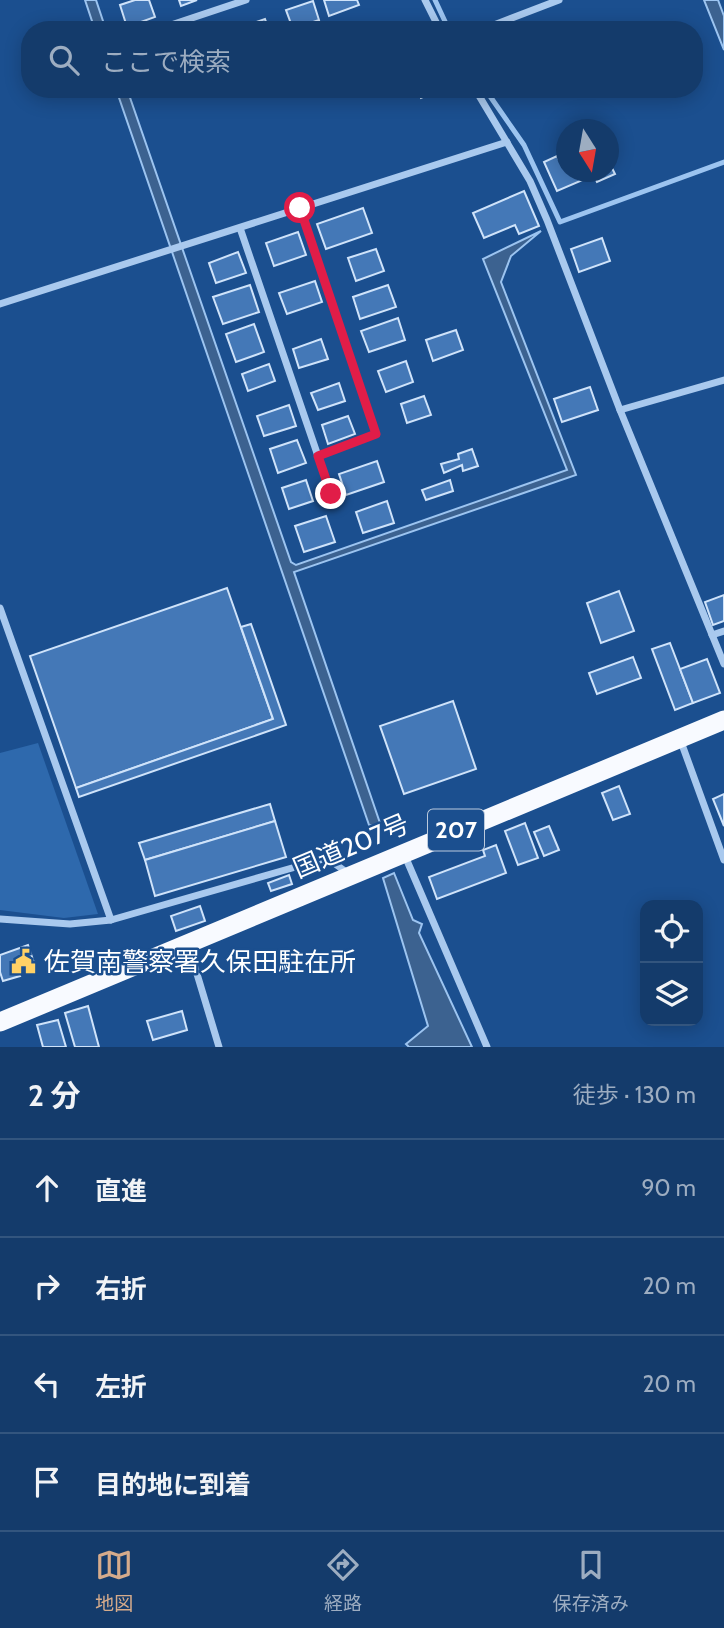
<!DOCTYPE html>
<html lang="ja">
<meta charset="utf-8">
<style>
:root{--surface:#143b6b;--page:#214673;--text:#f1f3f6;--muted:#9dadc1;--line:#33557e;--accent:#d6ab8b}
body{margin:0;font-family:Cabin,"Noto Sans JP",sans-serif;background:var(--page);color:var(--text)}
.controls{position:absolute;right:21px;bottom:21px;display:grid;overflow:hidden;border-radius:14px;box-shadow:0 4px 18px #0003}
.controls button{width:63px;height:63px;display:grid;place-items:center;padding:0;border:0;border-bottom:2px solid var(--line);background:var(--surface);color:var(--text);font:35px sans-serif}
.compass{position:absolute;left:556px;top:119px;width:63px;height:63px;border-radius:50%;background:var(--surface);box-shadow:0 4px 18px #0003;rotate:169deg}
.stop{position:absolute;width:21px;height:21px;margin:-16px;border:5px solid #e11d48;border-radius:50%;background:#fff}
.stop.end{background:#e11d48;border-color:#fff;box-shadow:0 2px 7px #0008}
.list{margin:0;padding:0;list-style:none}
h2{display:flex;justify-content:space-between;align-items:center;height:91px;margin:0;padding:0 28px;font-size:30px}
h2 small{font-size:23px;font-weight:400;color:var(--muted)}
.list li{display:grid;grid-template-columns:46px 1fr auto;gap:21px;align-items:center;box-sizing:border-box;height:98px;padding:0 28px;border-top:2px solid var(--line)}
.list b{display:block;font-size:26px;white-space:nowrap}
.list em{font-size:23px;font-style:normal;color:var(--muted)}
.icon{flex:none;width:38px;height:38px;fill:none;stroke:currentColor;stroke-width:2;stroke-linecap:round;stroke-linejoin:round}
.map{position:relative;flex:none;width:724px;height:1047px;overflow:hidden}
.search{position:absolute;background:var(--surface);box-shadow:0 4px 18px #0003;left:21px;right:21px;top:21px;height:77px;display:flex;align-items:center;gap:18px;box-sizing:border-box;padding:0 24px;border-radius:28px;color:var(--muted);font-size:26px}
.sheet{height:483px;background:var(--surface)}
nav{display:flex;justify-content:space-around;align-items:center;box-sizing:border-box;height:98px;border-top:2px solid var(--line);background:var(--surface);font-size:19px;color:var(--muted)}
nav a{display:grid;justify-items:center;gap:4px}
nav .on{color:var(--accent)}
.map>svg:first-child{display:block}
.green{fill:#2e69ad}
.water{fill:#3c6290;stroke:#9cc4f0;stroke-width:2}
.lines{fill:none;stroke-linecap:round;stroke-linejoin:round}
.stream{stroke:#9cc4f0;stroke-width:5}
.building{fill:#4478b7;stroke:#cfe3fa;stroke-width:2}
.minor{stroke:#a9c9ee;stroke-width:7}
.trunk{stroke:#f8faff;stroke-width:19}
.route{stroke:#e11d48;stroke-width:9}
.labels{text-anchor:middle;stroke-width:5;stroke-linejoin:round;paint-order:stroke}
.shield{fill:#1b4f8f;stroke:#bbcadd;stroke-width:2}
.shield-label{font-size:24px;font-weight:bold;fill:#fff}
.street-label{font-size:26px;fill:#fff;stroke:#1b4f8f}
.poi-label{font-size:26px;fill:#fff;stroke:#1b4f8f;text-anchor:start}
</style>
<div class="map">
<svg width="724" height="1047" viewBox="0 0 724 1047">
<rect width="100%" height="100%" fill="#1b4f8f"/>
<path class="green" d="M38,743L98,914L64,918L0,910V753Z"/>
<g class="water">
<path d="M85,0H96L106,30H95Z"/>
<path d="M704,0H718L724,16V50Z"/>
<path d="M116,89H127L291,562L296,565L567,470L483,259L541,231L511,256L501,282L576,475L294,572L380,823L377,827L369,825Z"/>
<path d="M394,873L413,920L422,924L419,933L472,1047H409L406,1044L428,1026L383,878Z"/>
</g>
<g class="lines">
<g class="stream">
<path d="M435,0L449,30"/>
<path d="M485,89L524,145L560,222L724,162"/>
</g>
</g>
<g class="building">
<path d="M135,0H149L155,17L127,27L120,5Z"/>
<path d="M179,0H197L181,6Z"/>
<path d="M324,0H357L359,5L329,16Z"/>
<path d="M313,1L319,20L293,29L286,10Z"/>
<path d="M265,19L269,30H240L239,28Z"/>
<path d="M418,89H441L421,98Z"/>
<path d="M557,156L560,162L566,159V172H608V160L615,174L597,182L594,175L557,191L544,162Z"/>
<path d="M524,191L539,226L519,234L515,225L484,238L473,213Z"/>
<path d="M363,208L372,233L326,249L317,224Z"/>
<path d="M298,232L306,255L274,266L266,243Z"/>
<path d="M602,238L610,261L579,272L571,249Z"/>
<path d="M376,249L384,271L356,281L348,258Z"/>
<path d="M238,252L246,273L216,283L209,263Z"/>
<path d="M315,281L322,302L287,314L279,293Z"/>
<path d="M250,285L259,312L223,324L213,297Z"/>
<path d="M388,285L396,307L360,319L353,297Z"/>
<path d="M398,318L405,340L369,352L361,331Z"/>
<path d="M254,324L264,352L236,362L226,334Z"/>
<path d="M456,330L463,350L433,361L426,340Z"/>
<path d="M321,339L328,359L299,368L293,349Z"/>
<path d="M406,361L413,382L386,392L378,371Z"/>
<path d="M269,364L275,381L248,391L242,374Z"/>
<path d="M339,383L345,401L318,410L311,393Z"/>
<path d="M590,387L598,410L562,422L554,399Z"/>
<path d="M424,396L431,415L407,423L401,404Z"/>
<path d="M289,405L296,426L264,436L257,416Z"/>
<path d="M348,416L355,434L328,444L322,425Z"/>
<path d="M297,440L306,463L278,473L270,449Z"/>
<path d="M472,449L478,466L463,471L462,465L444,473L441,464L459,459L458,454Z"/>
<path d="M377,461L384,482L346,495L339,474Z"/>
<path d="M306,480L313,501L289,509L282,488Z"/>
<path d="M450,480L453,491L426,500L422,490Z"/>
<path d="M387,501L394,523L363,533L356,512Z"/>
<path d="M326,516L335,542L304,552L295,526Z"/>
<path d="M227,588L273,719L76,788L30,656Z"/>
<path d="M619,591L634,631L601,643L587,603Z"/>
<path d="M724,595V621L713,625L705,602Z"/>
<path d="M251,624L286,725L79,797L76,788L273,719L241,627Z"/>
<path d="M670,643L693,703L675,710L652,649Z"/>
<path d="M633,657L641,678L597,694L589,673Z"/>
<path d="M707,659L720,693L693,703L680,669Z"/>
<path d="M453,701L476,769L404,794L380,726Z"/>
<path d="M619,786L630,814L613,820L602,793Z"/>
<path d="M724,794V826L713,799Z"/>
<path d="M270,804L275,821L145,860L139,843Z"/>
<path d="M275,821L286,857L155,896L145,860Z"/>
<path d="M525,823L538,858L518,865L505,831Z"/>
<path d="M549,826L559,850L544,856L534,832Z"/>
<path d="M496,845L506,873L437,899L429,877L485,856L483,850Z"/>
<path d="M289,875L292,884L271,891L268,883Z"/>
<path d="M200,906L205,921L176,931L171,916Z"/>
<path d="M28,945L35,966L18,971L20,976L3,981L0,972V955Z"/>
<path d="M88,1006L99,1047H75L65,1013Z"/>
<path d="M182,1011L187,1030L153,1040L147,1021Z"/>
<path d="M58,1020L66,1047H43L37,1025Z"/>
</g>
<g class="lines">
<g class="minor">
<path d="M425,0L440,30"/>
<path d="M156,30L246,0"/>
<path d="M481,30L559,0"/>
<path d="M475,89L530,181L547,220L620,410L724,664"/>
<path d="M300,208L376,434L318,456"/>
<path d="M240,228L331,494"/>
<path d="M0,304L507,142"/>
<path d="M620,410L724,380"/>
<path d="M0,608L111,920"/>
<path d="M712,635L724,631"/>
<path d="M680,739L724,860"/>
<path d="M405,856L487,1047"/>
<path d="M0,919L70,924L111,920L327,858L349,874"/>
<path d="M188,944L219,1047"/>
</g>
<path class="trunk" d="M0,1022L724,720"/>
</g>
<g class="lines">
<path class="route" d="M300,208L376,434L318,456L331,494"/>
</g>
<defs>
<symbol id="civic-bare" viewBox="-9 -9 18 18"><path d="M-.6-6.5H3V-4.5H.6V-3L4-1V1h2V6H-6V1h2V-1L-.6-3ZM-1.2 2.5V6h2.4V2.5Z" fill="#ffd166" stroke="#1b4f8f" stroke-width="2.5" paint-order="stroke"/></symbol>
</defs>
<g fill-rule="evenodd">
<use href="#civic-bare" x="6" y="944" width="35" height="35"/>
</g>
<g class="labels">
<rect class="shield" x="428" y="809.5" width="56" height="41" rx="5"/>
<g class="shield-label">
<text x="456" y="838">207</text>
</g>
<g class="street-label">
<text transform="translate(351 846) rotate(-23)" y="9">国道207号</text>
</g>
<g class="poi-label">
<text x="44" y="971">佐賀南警察署久保田駐在所</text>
</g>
</g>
</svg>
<div class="controls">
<button><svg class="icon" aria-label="locate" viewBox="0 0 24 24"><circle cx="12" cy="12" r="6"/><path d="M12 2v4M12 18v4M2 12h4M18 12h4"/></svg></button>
<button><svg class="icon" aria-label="layers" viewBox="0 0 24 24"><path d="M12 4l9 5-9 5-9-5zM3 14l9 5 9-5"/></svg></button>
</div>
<svg class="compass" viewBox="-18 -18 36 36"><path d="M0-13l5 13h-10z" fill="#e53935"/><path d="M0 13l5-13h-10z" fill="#9dadc1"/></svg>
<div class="stop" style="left:300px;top:208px"></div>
<div class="stop end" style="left:331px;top:494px"></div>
<div class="search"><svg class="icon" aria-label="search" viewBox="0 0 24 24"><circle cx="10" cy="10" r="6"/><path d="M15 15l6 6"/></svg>ここで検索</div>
</div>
<section class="sheet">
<h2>2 分<small>徒歩 · 130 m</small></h2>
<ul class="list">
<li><svg class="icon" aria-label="ahead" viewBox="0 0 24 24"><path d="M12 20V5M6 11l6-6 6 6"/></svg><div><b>直進</b></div><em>90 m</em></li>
<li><svg class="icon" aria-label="right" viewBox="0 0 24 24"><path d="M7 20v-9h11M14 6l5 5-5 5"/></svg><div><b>右折</b></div><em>20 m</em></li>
<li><svg class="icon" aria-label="left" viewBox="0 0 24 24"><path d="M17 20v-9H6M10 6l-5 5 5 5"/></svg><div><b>左折</b></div><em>20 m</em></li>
<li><svg class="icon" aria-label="arrive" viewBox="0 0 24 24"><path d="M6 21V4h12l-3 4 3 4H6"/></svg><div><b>目的地に到着</b></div></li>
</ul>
</section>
<nav>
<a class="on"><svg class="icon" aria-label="map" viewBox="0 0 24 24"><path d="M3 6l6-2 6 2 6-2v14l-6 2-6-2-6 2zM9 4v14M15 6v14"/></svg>地図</a>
<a><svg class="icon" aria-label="directions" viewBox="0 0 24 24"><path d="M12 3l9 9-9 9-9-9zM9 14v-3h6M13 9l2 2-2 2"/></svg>経路</a>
<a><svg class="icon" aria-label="saved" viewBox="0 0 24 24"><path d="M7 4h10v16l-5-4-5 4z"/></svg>保存済み</a>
</nav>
